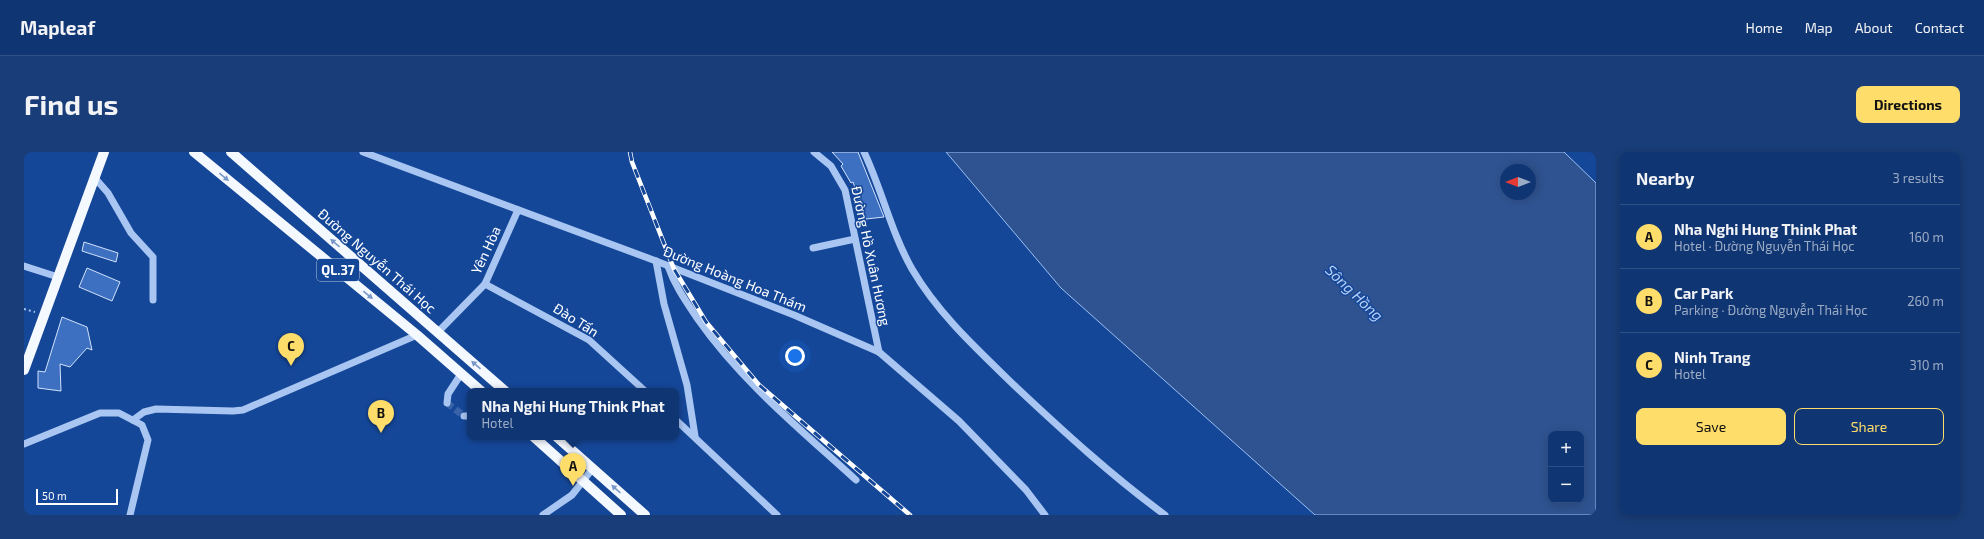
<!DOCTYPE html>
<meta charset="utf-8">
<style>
:root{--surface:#103573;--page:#193d78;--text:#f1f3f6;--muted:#9cabc4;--line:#305085;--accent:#ffdd6a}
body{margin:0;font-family:"Exo 2",sans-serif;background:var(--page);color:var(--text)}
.controls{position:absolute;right:12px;bottom:12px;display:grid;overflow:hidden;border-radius:8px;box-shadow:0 2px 10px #0003}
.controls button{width:36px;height:36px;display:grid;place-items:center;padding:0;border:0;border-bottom:1px solid var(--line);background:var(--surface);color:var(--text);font:20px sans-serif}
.compass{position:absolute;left:1476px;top:12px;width:36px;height:36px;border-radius:50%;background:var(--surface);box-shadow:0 2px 10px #0003;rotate:270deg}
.scale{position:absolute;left:12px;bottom:10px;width:82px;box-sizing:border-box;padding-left:4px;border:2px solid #fff;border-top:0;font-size:11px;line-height:14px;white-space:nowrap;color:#fff;-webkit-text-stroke:3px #154799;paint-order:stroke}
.you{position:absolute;left:771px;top:204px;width:14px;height:14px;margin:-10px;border:3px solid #fff;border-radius:50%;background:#1a73e8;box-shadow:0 0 0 6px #1a73e833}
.badge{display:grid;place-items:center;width:26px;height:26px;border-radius:50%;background:var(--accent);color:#111;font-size:13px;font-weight:700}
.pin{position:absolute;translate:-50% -33px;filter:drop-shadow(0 1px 2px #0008)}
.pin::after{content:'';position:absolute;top:21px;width:14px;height:12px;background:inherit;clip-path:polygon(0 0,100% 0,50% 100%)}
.popup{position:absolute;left:443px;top:236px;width:212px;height:52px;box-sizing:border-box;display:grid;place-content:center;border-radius:8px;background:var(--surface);filter:drop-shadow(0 1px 3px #0005);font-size:13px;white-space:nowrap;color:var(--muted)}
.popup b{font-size:15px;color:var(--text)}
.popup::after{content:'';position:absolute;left:50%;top:100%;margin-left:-8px;border:8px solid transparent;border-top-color:var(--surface)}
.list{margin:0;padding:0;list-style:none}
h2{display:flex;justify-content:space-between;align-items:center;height:52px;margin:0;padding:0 16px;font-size:17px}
h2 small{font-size:13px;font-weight:400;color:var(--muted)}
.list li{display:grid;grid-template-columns:26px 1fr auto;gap:12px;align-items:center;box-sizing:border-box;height:64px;padding:0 16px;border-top:1px solid var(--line)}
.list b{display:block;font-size:15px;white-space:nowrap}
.list p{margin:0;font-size:13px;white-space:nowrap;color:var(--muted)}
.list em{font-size:13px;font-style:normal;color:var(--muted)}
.actions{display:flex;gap:8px;padding:12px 16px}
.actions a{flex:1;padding:9px 0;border:1px solid var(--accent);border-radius:8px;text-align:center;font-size:14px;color:var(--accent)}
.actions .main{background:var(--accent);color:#111}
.map{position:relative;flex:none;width:1572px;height:363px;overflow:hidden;border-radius:8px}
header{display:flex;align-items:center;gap:24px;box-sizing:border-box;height:56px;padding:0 20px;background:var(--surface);border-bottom:1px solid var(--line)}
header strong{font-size:19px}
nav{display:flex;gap:22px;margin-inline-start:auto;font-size:14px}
.intro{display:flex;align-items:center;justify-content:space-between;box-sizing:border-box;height:96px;padding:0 24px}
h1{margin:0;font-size:28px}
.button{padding:10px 18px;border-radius:8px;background:var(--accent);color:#111;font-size:14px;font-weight:700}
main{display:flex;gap:24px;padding:0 24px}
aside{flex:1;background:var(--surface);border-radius:8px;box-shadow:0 2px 10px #0003}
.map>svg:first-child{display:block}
.water{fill:#2f5390;stroke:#9bc0f5;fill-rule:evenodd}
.building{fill:#3e70c1;stroke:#d1e2fd}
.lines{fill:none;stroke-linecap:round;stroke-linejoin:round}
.minor-tunnel{stroke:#3863a8;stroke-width:7;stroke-dasharray:7 3.5;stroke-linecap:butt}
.path{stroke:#a9c6f2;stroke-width:2;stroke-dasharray:2 3;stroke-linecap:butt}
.minor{stroke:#a9c6f2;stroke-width:7}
.major{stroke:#f4f8ff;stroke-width:10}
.rail-casing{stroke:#fff;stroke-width:4.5}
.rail{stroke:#154799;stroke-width:3;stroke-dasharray:9;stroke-linecap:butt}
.oneway{fill:#7997c7}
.labels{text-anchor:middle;stroke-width:3;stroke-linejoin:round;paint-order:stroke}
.shield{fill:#154799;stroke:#b9c8e0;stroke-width:1}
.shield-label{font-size:13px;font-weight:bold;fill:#fff}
.street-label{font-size:14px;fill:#fff;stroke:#154799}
.water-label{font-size:15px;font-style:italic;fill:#b5d0f9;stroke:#154799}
</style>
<header>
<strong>Mapleaf</strong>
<nav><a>Home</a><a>Map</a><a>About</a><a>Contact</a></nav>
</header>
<div class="intro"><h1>Find us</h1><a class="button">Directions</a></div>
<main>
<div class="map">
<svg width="1572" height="363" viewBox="0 0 1572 363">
<rect width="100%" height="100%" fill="#154799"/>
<path class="water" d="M922,0H1540L1572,31V363H1291L1037,136ZM1482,18H1506V42H1482ZM1527,282H1557V348H1527Z"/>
<g class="building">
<path d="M808,0H834L860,65L842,67L829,30L827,31L817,14L819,12Z"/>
<path d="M60,90L94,101L92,110L58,99Z"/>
<path d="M63,116L96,130L88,149L55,135Z"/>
<path d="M38,165L63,175L68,198L63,196L46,215L36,212L37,239L14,236V219L21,220Z"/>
</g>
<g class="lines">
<path class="minor-tunnel" d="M423,251L440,264"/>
<path class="path" d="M0,157L11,160"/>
<g class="minor">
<path d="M339,0L632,109L770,163L855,200L935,269L1002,338L1021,363"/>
<path d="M790,0L807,14L821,38L855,200"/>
<path d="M840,0C858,38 867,80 888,117C915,163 954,198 992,235C1040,280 1088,324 1141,363"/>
<path d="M70,25L84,41L107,81L129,105V148"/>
<path d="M789,96L831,87"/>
<path d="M632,109L640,152L663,233L671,284"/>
<path d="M0,114L34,125"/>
<path d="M644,114C651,134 661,148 673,166C717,229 776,277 832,328"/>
<path d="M461,132L565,188L621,239"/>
<path d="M414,180L461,132L494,58"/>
<path d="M423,251L424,242L437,222"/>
<path d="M440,264H446"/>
<path d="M109,268L120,260L132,257L209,259L219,258L393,183"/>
<path d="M652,268L753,363"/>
<path d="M0,292L76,261H95L118,273L124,288L106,363"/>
<path d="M519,363L548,343L569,316"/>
</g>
<g class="major">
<path d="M170,0L393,183L457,239"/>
<path d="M207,0L481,239"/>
<path d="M0,218L80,0"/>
<path d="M510,285L597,363"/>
<path d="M533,285L621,363"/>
</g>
<defs>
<path id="rail" d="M606,0L608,10L650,117L682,170L735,233L886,363"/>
</defs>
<use href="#rail" class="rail-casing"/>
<use href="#rail" class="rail"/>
</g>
<defs><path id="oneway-solid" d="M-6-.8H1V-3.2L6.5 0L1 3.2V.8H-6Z"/></defs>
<g class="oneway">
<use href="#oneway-solid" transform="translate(200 25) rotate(39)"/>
<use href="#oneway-solid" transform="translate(311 91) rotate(-139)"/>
<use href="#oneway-solid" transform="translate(344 143) rotate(39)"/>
<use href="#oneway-solid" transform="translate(452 213) rotate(-139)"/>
<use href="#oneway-solid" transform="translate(592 337) rotate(-138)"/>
</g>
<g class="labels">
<rect class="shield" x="293" y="107" width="42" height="22" rx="3"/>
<g class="shield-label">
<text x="314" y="123">QL.37</text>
</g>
<g class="street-label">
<text transform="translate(462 98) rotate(-65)" y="5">Yên Hòa</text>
<text transform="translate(847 104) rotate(78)" y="5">Đường Hồ Xuân Hương</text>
<text transform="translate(353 109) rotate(41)" y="5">Đường Nguyễn Thái Học</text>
<text transform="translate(711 127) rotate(22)" y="5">Đường Hoàng Hoa Thám</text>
<text transform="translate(552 168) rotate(32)" y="5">Đào Tấn</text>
</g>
<g class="water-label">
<text transform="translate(1330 141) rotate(44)" y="5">Sông Hồng</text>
</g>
</g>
</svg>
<div class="controls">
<button>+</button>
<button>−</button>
</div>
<svg class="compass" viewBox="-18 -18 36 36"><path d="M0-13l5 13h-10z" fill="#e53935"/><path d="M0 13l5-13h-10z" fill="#9cabc4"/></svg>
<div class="scale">50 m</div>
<div class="you"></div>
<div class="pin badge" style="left:549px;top:334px">A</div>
<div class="popup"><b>Nha Nghi Hung Think Phat</b>Hotel</div>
<div class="pin badge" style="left:357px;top:281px">B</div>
<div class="pin badge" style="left:267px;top:214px">C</div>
</div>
<aside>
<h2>Nearby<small>3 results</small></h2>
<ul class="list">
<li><span class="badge">A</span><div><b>Nha Nghi Hung Think Phat</b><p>Hotel · Đường Nguyễn Thái Học</p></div><em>160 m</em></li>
<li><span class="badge">B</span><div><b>Car Park</b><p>Parking · Đường Nguyễn Thái Học</p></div><em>260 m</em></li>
<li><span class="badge">C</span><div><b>Ninh Trang</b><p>Hotel</p></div><em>310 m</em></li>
</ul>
<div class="actions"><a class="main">Save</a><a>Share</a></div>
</aside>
</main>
